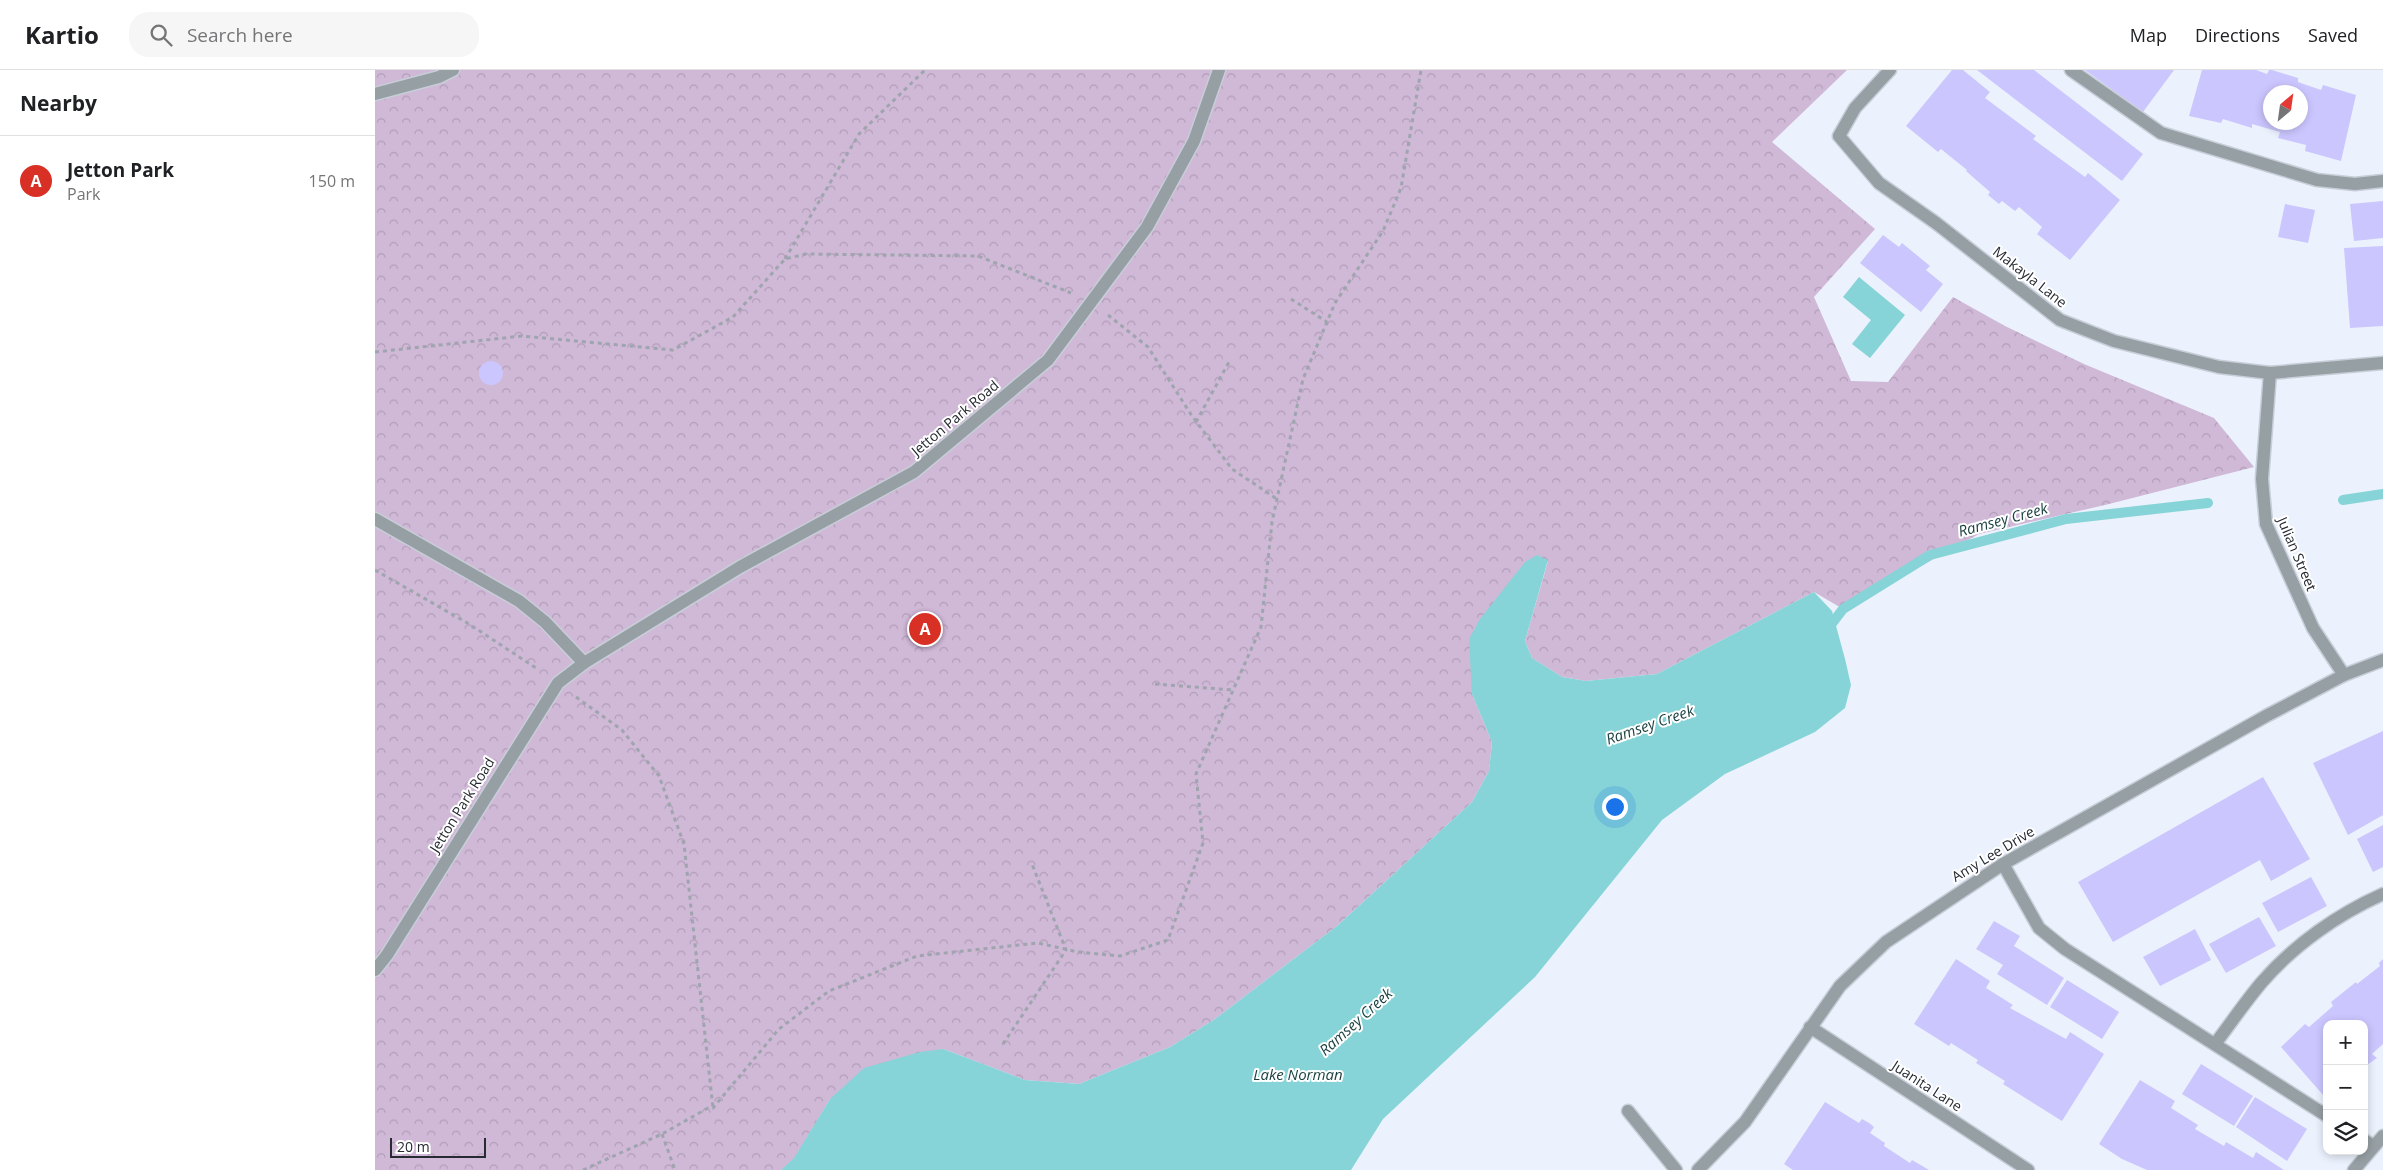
<!DOCTYPE html>
<meta charset="utf-8">
<style>
:root{--surface:#fff;--page:#f6f6f6;--text:#202124;--muted:#757577;--line:#e0e0e0;--accent:#d93025}
body{margin:0;font-family:"Open Sans",sans-serif;background:var(--page);color:var(--text)}
.controls{position:absolute;right:15px;bottom:15px;display:grid;overflow:hidden;border-radius:10px;box-shadow:0 2px 8px #0003}
.controls button{width:45px;height:45px;display:grid;place-items:center;padding:0;border:0;border-bottom:1px solid var(--line);background:var(--surface);color:var(--text);font:25px sans-serif}
.compass{position:absolute;left:1888px;top:15px;width:45px;height:45px;border-radius:50%;background:var(--surface);box-shadow:0 2px 8px #0003;rotate:29deg}
.scale{position:absolute;left:15px;bottom:12px;width:96px;box-sizing:border-box;padding-left:5px;border:2px solid #262a31;border-top:0;font-size:14px;line-height:18px;white-space:nowrap;color:#262a31;-webkit-text-stroke:4px #fff;paint-order:stroke}
.you{position:absolute;left:1239px;top:736px;width:18px;height:18px;margin:-12px;border:4px solid #fff;border-radius:50%;background:#1a73e8;box-shadow:0 0 0 8px #1a73e833}
.badge{display:grid;place-items:center;width:32px;height:32px;border-radius:50%;background:var(--accent);color:#fff;font-size:16px;font-weight:700}
.pin{position:absolute;translate:-50% -50%;border:2px solid #fff;box-shadow:0 1px 5px #0006}
.list{margin:0;padding:0;list-style:none}
h2{display:flex;justify-content:space-between;align-items:center;height:65px;margin:0;padding:0 20px;font-size:21px}
h2 small{font-size:16px;font-weight:400;color:var(--muted)}
.list li{display:grid;grid-template-columns:32px 1fr auto;gap:15px;align-items:center;box-sizing:border-box;height:90px;padding:0 20px;border-top:1px solid var(--line)}
.list b{display:block;font-size:19px;white-space:nowrap}
.list p{margin:0;font-size:16px;white-space:nowrap;color:var(--muted)}
.list em{font-size:16px;font-style:normal;color:var(--muted)}
.icon{flex:none;width:28px;height:28px;fill:none;stroke:currentColor;stroke-width:2;stroke-linecap:round;stroke-linejoin:round}
.map{position:relative;flex:none;width:2008px;height:1100px;overflow:hidden}
header{display:flex;align-items:center;gap:30px;box-sizing:border-box;height:70px;padding:0 25px;background:var(--surface);border-bottom:1px solid var(--line)}
header strong{font-size:24px}
nav{display:flex;gap:28px;margin-inline-start:auto;font-size:18px}
.search{width:350px;height:45px;background:var(--page);display:flex;align-items:center;gap:12px;box-sizing:border-box;padding:0 18px;border-radius:20px;color:var(--muted);font-size:19px}
main{display:flex}
aside{flex:1;background:var(--surface)}
.map>svg:first-child{display:block}
.park{fill:url(#park-crowns)}
.water{fill:#86d4d7}
.lines{fill:none;stroke-linecap:round;stroke-linejoin:round}
.stream{stroke:#86d4d7;stroke-width:10}
.building{fill:#cbc6fe;fill-rule:evenodd}
.service-casing{stroke:#c8ced8;stroke-width:15}
.minor-casing{stroke:#c8ced8;stroke-width:15}
.path{stroke:#9fa5ae;stroke-width:3;stroke-dasharray:4 4;stroke-linecap:butt}
.service{stroke:#969fa4;stroke-width:12}
.minor{stroke:#969fa4;stroke-width:12}
.labels{text-anchor:middle;stroke-width:4;stroke-linejoin:round;paint-order:stroke}
.street-label{font-size:14px;fill:#262a31;stroke:#fff}
.water-label{font-size:15px;font-style:italic;fill:#183e3f;stroke:#fff}
</style>
<header>
<strong>Kartio</strong>
<div class="search"><svg class="icon" aria-label="search" viewBox="0 0 24 24"><circle cx="10" cy="10" r="6"/><path d="M15 15l6 6"/></svg>Search here</div>
<nav><a>Map</a><a>Directions</a><a>Saved</a></nav>
</header>
<main>
<aside>
<h2>Nearby<small></small></h2>
<ul class="list">
<li><span class="badge">A</span><div><b>Jetton Park</b><p>Park</p></div><em>150 m</em></li>
</ul>
</aside>
<div class="map">
<svg width="2008" height="1100" viewBox="0 0 2008 1100">
<defs>
<pattern id="park-crowns" width="20" height="18" patternUnits="userSpaceOnUse" patternTransform="scale(1.25)"><rect width="20" height="18" fill="#d0b8d7"/><path d="M2 6a3 3 0 1 1 6 0M12 15a3 3 0 1 1 6 0" fill="none" stroke="#b29eb9"/></pattern>
</defs>
<rect width="100%" height="100%" fill="#ebf2fd"/>
<path class="park" d="M0,0H1472L1397,72L1500,159L1439,227L1476,311L1513,312L1578,227L1630,256L1709,294L1839,348L1879,397L1730,435L1604,464L1468,539L1439,522L1282,604L1211,611L1187,607L1157,588L1150,571L1173,491L1097,624L1117,672L1114,701L1097,732L962,856L840,949L795,977L704,1014L650,1010L568,979L455,1029L419,1089L406,1100H0Z"/>
<g class="water">
<path d="M1484,207L1530,245L1495,288L1477,274L1496,250L1468,227Z"/>
<path d="M1162,485L1173,490L1150,571L1157,588L1187,607L1211,611L1282,604L1439,522L1457,541L1470,589L1476,615L1470,638L1440,662L1350,704L1287,750L1160,907L1008,1049L976,1100H406L419,1088L455,1029L489,998L545,982L568,979L650,1010L704,1014L795,977L840,949L962,856L1097,732L1114,701L1117,672L1097,624L1094,569L1105,549L1150,492Z"/>
</g>
<g class="lines">
<g class="stream">
<path d="M1968,430L2008,424"/>
<path d="M1452,560L1468,539L1555,485L1691,449L1833,433"/>
</g>
</g>
<g class="building">
<path d="M1577,0H1588L1615,22L1610,28L1661,66L1658,69L1710,107L1713,103L1745,130L1695,190L1662,164L1667,157L1644,137L1640,141L1627,131L1624,134L1613,125L1615,122L1591,101L1592,100L1566,79L1563,82L1531,56Z"/>
<path d="M1602,0H1659L1768,84L1747,111Z"/>
<path d="M1710,0H1799L1768,42Z"/>
<path d="M1827,0H1881L1892,4L1894,0H1897L1923,8V12L1946,20L1948,15L1981,25L1966,91L1930,81L1931,75L1903,68L1905,62L1877,54V58L1848,49L1846,53L1814,46ZM1896,22H1926V52H1896Z"/>
<path d="M2008,131V168L1979,171L1975,134Z"/>
<path d="M1910,134L1940,140L1933,173L1903,167Z"/>
<path d="M1508,165L1524,177L1527,173L1555,196L1551,200L1568,214L1546,242L1485,193Z"/>
<path d="M2008,176V256L1975,258L1969,178Z"/>
<circle cx="116" cy="303" r="12"/>
<path d="M2008,661V745L1973,765L1938,693Z"/>
<path d="M1888,707L1935,789L1896,811L1885,790L1738,872L1703,812Z"/>
<path d="M2008,755V797L1998,802L1982,769Z"/>
<path d="M1936,807L1952,836L1903,862L1887,833Z"/>
<path d="M1884,847L1901,876L1851,903L1834,874Z"/>
<path d="M1619,851L1645,866L1639,876L1689,908L1672,935L1622,904L1628,895L1601,879Z"/>
<path d="M1820,859L1836,890L1785,916L1768,887Z"/>
<path d="M1581,889L1615,911L1611,918L1638,935L1635,938L1691,969L1695,962L1729,984L1687,1051L1628,1014L1630,1011L1601,993L1603,990L1576,973L1574,976L1539,954Z"/>
<path d="M2008,889V974L1997,984L2002,988L1989,997V954H1952V1024L1949,1026L1906,977L1930,954L1934,957L1958,936L1956,932L1981,912L1982,914L2005,896L2004,893Z"/>
<path d="M1692,910L1744,942L1727,969L1675,937Z"/>
<path d="M1826,994L1878,1026L1859,1056L1807,1024Z"/>
<path d="M1765,1010L1800,1031L1796,1038L1823,1055L1820,1059L1849,1076L1851,1072L1878,1088L1881,1082L1909,1100H1772L1747,1089L1724,1074Z"/>
<path d="M1880,1027L1932,1059L1912,1091L1861,1057Z"/>
<path d="M1450,1032L1484,1053L1487,1049L1494,1053L1499,1057L1495,1063L1510,1073L1509,1076L1535,1093L1537,1090L1554,1100H1418L1409,1094Z"/>
</g>
<g class="lines">
<defs>
<g id="service">
<path d="M1696,0L1786,63L1942,110L1980,114L2008,111"/>
<path d="M0,24L64,7L78,0"/>
<path d="M0,449L144,531L170,552L209,593"/>
<path d="M1628,794L1664,858L1690,879L1952,1046"/>
<path d="M0,900L12,885L183,613L209,593L365,497L539,402L673,290L772,157L819,71L844,0"/>
<path d="M1840,974C1856,953 1870,932 1887,912C1919,875 1963,844 2008,824"/>
<path d="M1253,1041L1301,1100"/>
<path d="M1989,1070L1998,1076"/>
</g>
<g id="minor">
<path d="M1515,0L1480,38L1464,66L1504,113L1561,153L1685,250L1739,271L1844,297L1895,303L2008,293"/>
<path d="M1895,303L1887,409L1891,454L1938,558L1969,605"/>
<path d="M1435,957L1653,1100"/>
<path d="M1323,1100L1370,1052L1465,916L1511,872L1628,794L1891,646L1969,605L2008,590"/>
<path d="M1979,1100L2008,1066"/>
</g>
</defs>
<use href="#service" class="service-casing"/>
<use href="#minor" class="minor-casing"/>
<g class="path">
<path d="M410,189L484,64L550,0"/>
<path d="M916,229L952,252"/>
<path d="M733,245L773,277L817,346L857,399L902,429"/>
<path d="M0,282L147,266L298,280L358,247L410,189L431,184L603,186L696,223"/>
<path d="M821,352L854,292"/>
<path d="M0,500L94,554L164,600"/>
<path d="M780,614L858,620"/>
<path d="M201,627L247,660L284,706L309,774L338,1038"/>
<path d="M628,974L691,880L657,794"/>
<path d="M287,1064L300,1100"/>
<path d="M208,1100L287,1064L333,1038H338L404,959L454,921L542,886L663,873L703,882L745,886L793,870L828,773L821,704L886,557L897,452L928,309L960,233L1008,161L1026,118L1046,0"/>
</g>
<use href="#service" class="service"/>
<use href="#minor" class="minor"/>
</g>
<g class="labels">
<g class="street-label">
<text transform="translate(1655 207) rotate(38)" y="5">Makayla Lane</text>
<text transform="translate(580 348) rotate(-40)" y="5">Jetton Park Road</text>
<text transform="translate(1922 484) rotate(67)" y="5">Julian Street</text>
<text transform="translate(87 735) rotate(-58)" y="5">Jetton Park Road</text>
<text transform="translate(1618 784) rotate(-31)" y="5">Amy Lee Drive</text>
<text transform="translate(1552 1016) rotate(33)" y="5">Juanita Lane</text>
</g>
<g class="water-label">
<text transform="translate(1628 450) rotate(-15)" y="5">Ramsey Creek</text>
<text transform="translate(1275 655) rotate(-19)" y="5">Ramsey Creek</text>
<text transform="translate(981 952) rotate(-42)" y="5">Ramsey Creek</text>
<text x="923" y="1010">Lake Norman</text>
</g>
</g>
</svg>
<div class="controls">
<button>+</button>
<button>−</button>
<button><svg class="icon" aria-label="layers" viewBox="0 0 24 24"><path d="M12 4l9 5-9 5-9-5zM3 14l9 5 9-5"/></svg></button>
</div>
<svg class="compass" viewBox="-18 -18 36 36"><path d="M0-13l5 13h-10z" fill="#e53935"/><path d="M0 13l5-13h-10z" fill="#757577"/></svg>
<div class="scale">20 m</div>
<div class="you"></div>
<div class="pin badge" style="left:550px;top:559px">A</div>
</div>
</main>
